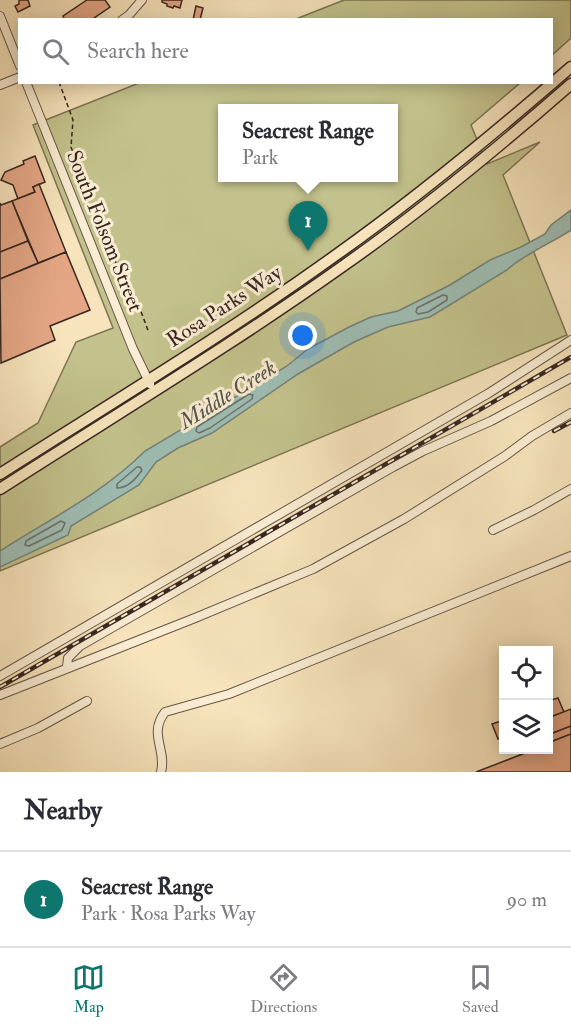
<!DOCTYPE html>
<meta charset="utf-8">
<style>
:root{--surface:#fff;--page:#f2f2f3;--text:#2b2b33;--muted:#7c7c81;--line:#e1e1e2;--accent:#0f766e}
body{margin:0;font-family:"IM FELL Double Pica",serif;background:var(--page);color:var(--text)}
.controls{position:absolute;right:18px;bottom:18px;display:grid;overflow:hidden;border-radius:0px;box-shadow:0 3px 15px #0003}
.controls button{width:54px;height:54px;display:grid;place-items:center;padding:0;border:0;border-bottom:2px solid var(--line);background:var(--surface);color:var(--text);font:30px sans-serif}
.you{position:absolute;left:303px;top:336px;width:21px;height:21px;margin:-15px;border:4px solid #fff;border-radius:50%;background:#1a73e8;box-shadow:0 0 0 9px #1a73e833}
.badge{display:grid;place-items:center;width:39px;height:39px;border-radius:50%;background:var(--accent);color:#fff;font-size:20px;font-weight:700}
.pin{position:absolute;translate:-50% -50px;filter:drop-shadow(0 2px 3px #0008)}
.pin::after{content:'';position:absolute;top:32px;width:21px;height:18px;background:inherit;clip-path:polygon(0 0,100% 0,50% 100%)}
.popup{position:absolute;left:218px;top:104px;width:180px;height:78px;box-sizing:border-box;display:grid;place-content:center;border-radius:0px;background:var(--surface);filter:drop-shadow(0 2px 4px #0005);font-size:20px;white-space:nowrap;color:var(--muted)}
.popup b{font-size:22px;color:var(--text)}
.popup::after{content:'';position:absolute;left:50%;top:100%;margin-left:-12px;border:12px solid transparent;border-top-color:var(--surface)}
.list{margin:0;padding:0;list-style:none}
h2{display:flex;justify-content:space-between;align-items:center;height:78px;margin:0;padding:0 24px;font-size:26px}
h2 small{font-size:20px;font-weight:400;color:var(--muted)}
.list li{display:grid;grid-template-columns:39px 1fr auto;gap:18px;align-items:center;box-sizing:border-box;height:96px;padding:0 24px;border-top:2px solid var(--line)}
.list b{display:block;font-size:22px;white-space:nowrap}
.list p{margin:0;font-size:20px;white-space:nowrap;color:var(--muted)}
.list em{font-size:20px;font-style:normal;color:var(--muted)}
.icon{flex:none;width:33px;height:33px;fill:none;stroke:currentColor;stroke-width:2;stroke-linecap:round;stroke-linejoin:round}
.map{position:relative;flex:none;width:571px;height:772px;overflow:hidden}
.search{position:absolute;background:var(--surface);box-shadow:0 3px 15px #0003;left:18px;right:18px;top:18px;height:66px;display:flex;align-items:center;gap:15px;box-sizing:border-box;padding:0 21px;border-radius:0px;color:var(--muted);font-size:22px}
.sheet{height:174px;background:var(--surface)}
nav{display:flex;justify-content:space-around;align-items:center;box-sizing:border-box;height:84px;border-top:2px solid var(--line);background:var(--surface);font-size:16px;color:var(--muted)}
nav a{display:grid;justify-items:center;gap:3px}
nav .on{color:var(--accent)}
.map>svg:first-child{display:block}
.green{fill:#c3c28c;stroke:#7c7456;stroke-width:1.5;fill-rule:evenodd}
.water{fill:#9ebeb5;stroke:#74817a;stroke-width:1.5}
.lines{fill:none;stroke-linecap:round;stroke-linejoin:round}
.shore{stroke:#6a726b;stroke-width:1.5}
.building{fill:#e4a685;stroke:#362621;stroke-width:1.5}
.minor-casing{stroke:#665648;stroke-width:10}
.highway-casing{stroke:#362621;stroke-width:13}
.path{stroke:#362621;stroke-width:1.5;stroke-dasharray:4.5 3;stroke-linecap:butt}
.minor{stroke:#faedd3;stroke-width:8}
.highway{stroke:#f7e4bc;stroke-width:10}
.rail-casing{stroke:#362621;stroke-width:4.5}
.rail{stroke:#faedd3;stroke-width:2;stroke-dasharray:7;stroke-linecap:butt}
.labels{text-anchor:middle;stroke-width:6;stroke-linejoin:round;paint-order:stroke}
.street-label{font-size:21px;fill:#362621;stroke:#faedd3}
.water-label{font-size:22px;font-style:italic;fill:#55544d;stroke:#faedd3}
</style>
<div class="map">
<svg width="571" height="772" viewBox="0 0 571 772">
<rect width="100%" height="100%" fill="#f7e4bc"/>
<filter id="stains"><feTurbulence type="fractalNoise" baseFrequency=".00333" numOctaves="4"/><feColorMatrix values="0 0 0 0 .2 0 0 0 0 .09 0 0 0 0 .02 0 0 0 .5 -.17"/></filter>
<radialGradient id="worn" r=".72"><stop offset=".6" stop-color="#630" stop-opacity="0"/><stop offset="1" stop-color="#630" stop-opacity=".3"/></radialGradient>
<g class="green">
<path d="M344,0H571V38L552,55V20L296,19Z"/>
<path d="M139,83H520L471,125L487,164L540,142L503,175L567,335L0,571V447L38,423L76,342L113,328L33,125ZM222,109H394V178H222Z"/>
</g>
<path class="water" d="M571,210V230C553,242 521,256 507,270L430,317L388,327L354,342L298,374L212,433L178,448L156,462L139,485L71,526L68,535L0,567V551C50,519 103,493 145,451L287,366L308,349L349,327L371,317L398,311L450,285L490,260L521,247L545,234L551,225Z"/>
<g class="lines">
<g class="shore">
<path d="M443,295L447,296V300L428,312L418,314L416,312L417,308Z"/>
<path d="M249,394L253,395L252,399L210,428L199,433L196,431L197,427Z"/>
<path d="M137,467H140L142,470C136,479 128,488 117,488V484Z"/>
<path d="M61,521L65,523L62,530L29,546L25,545L26,541Z"/>
</g>
</g>
<g class="building">
<path d="M19,0H28L30,6L18,12L15,6L19,4Z"/>
<path d="M87,0H105L110,7L91,20H65L63,16Z"/>
<path d="M162,0H182L180,8L174,6L173,8L167,6V4L162,2Z"/>
<path d="M196,6L203,8L200,20H193Z"/>
<path d="M35,156L45,182L33,187L35,192L18,199L13,185L1,180L5,172L24,164L23,161Z"/>
<path d="M39,184L66,252L38,263L12,201L35,192L33,187Z"/>
<path d="M12,201L28,241L0,252V203L1,205Z"/>
<path d="M28,241L38,263L0,279V252Z"/>
<path d="M66,252L90,310L50,326L55,340L1,363L0,279Z"/>
<path d="M558,698L564,712L548,718V701Z"/>
<path d="M571,709V726L548,735V718Z"/>
<path d="M504,720V736L498,739L492,724Z"/>
<path d="M571,726V734L548,743V735Z"/>
<path d="M571,734V772H476L533,750H548V743Z"/>
<path d="M518,750H533L520,754Z"/>
</g>
<g class="lines">
<defs>
<g id="minor">
<path d="M0,16L20,66"/>
<path d="M122,20L129,15L142,0"/>
<path d="M26,82L133,349L150,384"/>
<path d="M0,85L20,77"/>
<path d="M493,530L534,510L571,489"/>
<path d="M67,667L68,658L80,646L393,467L423,451L491,421L571,378"/>
<path d="M0,676L489,393L571,340"/>
<path d="M0,695L195,618L313,569L404,519L505,456L532,436L571,413"/>
<path d="M0,744L38,728L87,701"/>
<path d="M161,772C167,750 148,734 165,712L229,694L571,556"/>
</g>
<g id="highway">
<path d="M0,474C113,402 228,333 336,255C418,197 495,133 571,67"/>
<path d="M0,489C115,415 232,345 343,266C423,210 498,148 571,84"/>
</g>
</defs>
<use href="#minor" class="minor-casing"/>
<use href="#highway" class="highway-casing"/>
<path class="path" d="M59,82L73,120L71,147L74,155L125,286L137,301L149,333"/>
<use href="#minor" class="minor"/>
<use href="#highway" class="highway"/>
<defs>
<g id="rail">
<path d="M554,431L571,422"/>
<path d="M0,687L571,357"/>
</g>
</defs>
<use href="#rail" class="rail-casing"/>
<use href="#rail" class="rail"/>
</g>
<g class="labels">
<g class="street-label">
<text transform="translate(105 231) rotate(68)" y="7">South Folsom Street</text>
<text transform="translate(224 306) rotate(-33)" y="7">Rosa Parks Way</text>
</g>
<g class="water-label">
<text transform="translate(227 394) rotate(-32)" y="8">Middle Creek</text>
</g>
</g>
<rect width="100%" height="100%" filter="url(#stains)"/>
<rect width="100%" height="100%" fill="url(#worn)"/>
</svg>
<div class="controls">
<button><svg class="icon" aria-label="locate" viewBox="0 0 24 24"><circle cx="12" cy="12" r="6"/><path d="M12 2v4M12 18v4M2 12h4M18 12h4"/></svg></button>
<button><svg class="icon" aria-label="layers" viewBox="0 0 24 24"><path d="M12 4l9 5-9 5-9-5zM3 14l9 5 9-5"/></svg></button>
</div>
<div class="you"></div>
<div class="pin badge" style="left:308px;top:251px">1</div>
<div class="popup"><b>Seacrest Range</b>Park</div>
<div class="search"><svg class="icon" aria-label="search" viewBox="0 0 24 24"><circle cx="10" cy="10" r="6"/><path d="M15 15l6 6"/></svg>Search here</div>
</div>
<section class="sheet">
<h2>Nearby<small></small></h2>
<ul class="list">
<li><span class="badge">1</span><div><b>Seacrest Range</b><p>Park · Rosa Parks Way</p></div><em>90 m</em></li>
</ul>
</section>
<nav>
<a class="on"><svg class="icon" aria-label="map" viewBox="0 0 24 24"><path d="M3 6l6-2 6 2 6-2v14l-6 2-6-2-6 2zM9 4v14M15 6v14"/></svg>Map</a>
<a><svg class="icon" aria-label="directions" viewBox="0 0 24 24"><path d="M12 3l9 9-9 9-9-9zM9 14v-3h6M13 9l2 2-2 2"/></svg>Directions</a>
<a><svg class="icon" aria-label="saved" viewBox="0 0 24 24"><path d="M7 4h10v16l-5-4-5 4z"/></svg>Saved</a>
</nav>
